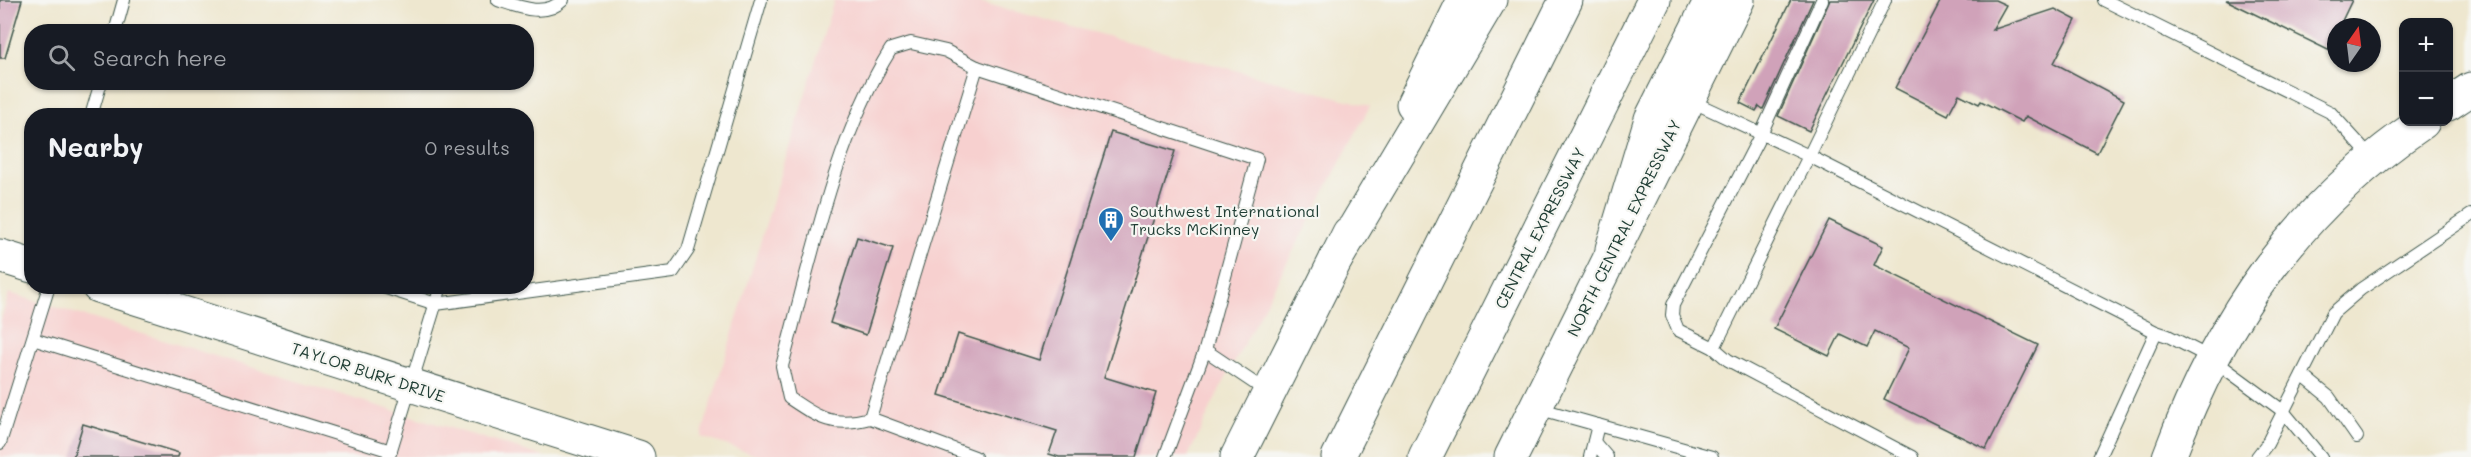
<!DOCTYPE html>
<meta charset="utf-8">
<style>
:root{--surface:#171b24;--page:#242831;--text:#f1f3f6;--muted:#9ea1a6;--line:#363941}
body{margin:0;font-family:Mali,sans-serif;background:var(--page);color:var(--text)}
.controls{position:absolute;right:18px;top:18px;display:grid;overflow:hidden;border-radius:12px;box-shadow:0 2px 4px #0004}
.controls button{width:54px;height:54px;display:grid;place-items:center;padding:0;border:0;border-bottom:2px solid var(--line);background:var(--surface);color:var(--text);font:30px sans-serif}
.compass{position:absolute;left:2327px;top:18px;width:54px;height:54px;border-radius:50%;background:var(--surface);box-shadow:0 2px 4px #0004;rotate:14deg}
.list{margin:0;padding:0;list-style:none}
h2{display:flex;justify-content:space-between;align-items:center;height:78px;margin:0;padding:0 24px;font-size:26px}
h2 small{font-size:20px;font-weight:400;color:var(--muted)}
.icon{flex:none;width:33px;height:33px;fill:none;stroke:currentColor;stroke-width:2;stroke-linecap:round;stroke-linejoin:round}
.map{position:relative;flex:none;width:2471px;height:457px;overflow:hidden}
.search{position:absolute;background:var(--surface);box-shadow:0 2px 4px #0004;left:24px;top:24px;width:510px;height:66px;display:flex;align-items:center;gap:15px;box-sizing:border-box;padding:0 21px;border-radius:24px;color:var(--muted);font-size:22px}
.panel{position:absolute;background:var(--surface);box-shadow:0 2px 4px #0004;left:24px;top:108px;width:510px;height:186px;border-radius:24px}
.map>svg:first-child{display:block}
.built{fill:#f7d0cf}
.building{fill:#d0a2b9}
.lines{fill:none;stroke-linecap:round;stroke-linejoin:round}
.lane-casing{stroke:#3e564b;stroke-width:14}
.secondary-casing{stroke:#3e564b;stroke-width:35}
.highway-casing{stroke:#3e564b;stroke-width:35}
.lane{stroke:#fff;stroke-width:12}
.secondary{stroke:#fff;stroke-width:33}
.highway{stroke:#fff;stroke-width:33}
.labels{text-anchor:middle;stroke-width:4.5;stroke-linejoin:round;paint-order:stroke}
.poi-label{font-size:16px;fill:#1f3d34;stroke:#f6f6f2;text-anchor:start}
.street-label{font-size:16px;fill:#1f3d34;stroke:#f6f6f2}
</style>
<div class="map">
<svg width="2471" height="457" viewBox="0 0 2471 457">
<rect width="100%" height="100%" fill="#f6f6f2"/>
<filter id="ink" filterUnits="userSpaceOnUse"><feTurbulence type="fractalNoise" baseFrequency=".0167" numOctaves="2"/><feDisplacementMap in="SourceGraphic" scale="12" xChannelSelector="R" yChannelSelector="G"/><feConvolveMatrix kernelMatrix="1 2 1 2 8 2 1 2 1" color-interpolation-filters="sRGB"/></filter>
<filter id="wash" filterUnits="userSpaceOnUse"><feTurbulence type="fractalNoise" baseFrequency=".008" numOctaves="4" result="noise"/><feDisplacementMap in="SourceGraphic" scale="24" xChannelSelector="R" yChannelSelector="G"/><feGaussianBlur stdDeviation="1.35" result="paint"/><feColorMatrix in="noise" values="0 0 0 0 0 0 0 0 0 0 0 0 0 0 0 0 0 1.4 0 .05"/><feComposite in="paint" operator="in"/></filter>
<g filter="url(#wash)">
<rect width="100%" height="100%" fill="#eee7cf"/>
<g class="built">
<path d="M834,0H972L1370,106L1217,395L1188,457H762L701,437Z"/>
<path d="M9,293L545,457H0V323Z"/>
</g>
<g id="blocks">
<g class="building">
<path d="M0,0H22L5,58H0Z"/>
<path d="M1791,0H1813L1763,109L1759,106L1756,111L1740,103Z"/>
<path d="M1830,0H1874L1809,131L1778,116Z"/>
<path d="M1941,0H1995L2006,5L1992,30L2055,9L2076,20L2054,63L2124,100L2097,153L2026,116L2022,122L1981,101L1979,104L1959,94L1948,115L1895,88Z"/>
<path d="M2226,0H2352L2339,27H2336V34L2328,50Z"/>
<path d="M1111,132L1175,151L1104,377L1156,393L1136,457H1059L1049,454L1057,431L939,395L958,334L1039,360Z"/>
<path d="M1829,220L1883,246L1874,265L2038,345L1986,449L1884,399L1909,348L1875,331L1867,347L1840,334L1829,356L1774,329Z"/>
<path d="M857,237L893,248L866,335L830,323Z"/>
<path d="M83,424L179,453L178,457H73Z"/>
</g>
</g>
</g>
<g filter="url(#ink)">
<use href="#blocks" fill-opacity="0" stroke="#3e564b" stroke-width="1.5"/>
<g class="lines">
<defs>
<g id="lane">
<path d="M498,0C519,7 545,18 563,0"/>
<path d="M1885,0L1809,156L2156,332"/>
<path d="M2104,0L2330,112L2372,158"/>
<path d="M115,32L124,0"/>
<path d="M1689,100L1809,156L1714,348L1728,360L1912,457"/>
<path d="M91,116L101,82"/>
<path d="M380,286L436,304L673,272L688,250L761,0"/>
<path d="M171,308L178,286"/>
<path d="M33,339L391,451"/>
<path d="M1714,348L1678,330L1672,315L1673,305L1761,134L1822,0"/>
<path d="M2302,375L2329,397L2357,437"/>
<path d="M1537,408L1712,457"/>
<path d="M870,418C833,428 819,418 789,398L782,366C810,264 835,138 891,49L911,43L946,51L977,67"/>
<path d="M1594,442L1607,457"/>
<path d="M0,443L49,286"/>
<path d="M389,456L441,286"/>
<path d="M975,457L870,418L977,67L1257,159L1205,350L1269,393"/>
<path d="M1165,457L1205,350"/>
<path d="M1590,457L1598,425"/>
<path d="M2099,457L2156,332L2168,336L2211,358L2283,411L2321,457"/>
<path d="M2257,457L2267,444L2333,313L2361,289L2471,215"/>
</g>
<g id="secondary">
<path d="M1413,104L1464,0"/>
<path d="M2448,104L2471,89"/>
<path d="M0,256L32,266"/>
<path d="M98,286L638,457"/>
<path d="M1237,457L1349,233"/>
<path d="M1511,457L1738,0"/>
<path d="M2169,457C2222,315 2297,208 2423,122"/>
</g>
<g id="highway">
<path d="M1612,249L1651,119L1711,0"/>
<path d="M1336,259L1490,0"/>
<path d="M1338,457L1566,0"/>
<path d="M1425,457L1654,0"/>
</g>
</defs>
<use href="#lane" class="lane-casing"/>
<use href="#secondary" class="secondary-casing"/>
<use href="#highway" class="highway-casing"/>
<use href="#lane" class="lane"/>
<use href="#secondary" class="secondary"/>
<use href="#highway" class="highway"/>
</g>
</g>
<defs>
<symbol id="building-pin" viewBox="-11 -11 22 30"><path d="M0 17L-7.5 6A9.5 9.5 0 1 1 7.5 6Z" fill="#1f6fb2" stroke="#f6f6f2"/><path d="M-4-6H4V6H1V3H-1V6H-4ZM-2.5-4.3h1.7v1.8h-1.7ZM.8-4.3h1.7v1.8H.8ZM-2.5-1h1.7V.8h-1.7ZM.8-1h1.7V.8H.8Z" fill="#fff"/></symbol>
</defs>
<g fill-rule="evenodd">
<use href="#building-pin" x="1096" y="205" width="30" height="40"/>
</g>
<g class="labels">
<g class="poi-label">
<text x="1130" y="217">Southwest International<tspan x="1130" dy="18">Trucks McKinney</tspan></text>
</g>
<g class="street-label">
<text transform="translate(1540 228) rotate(-63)" y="6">CENTRAL EXPRESSWAY</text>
<text transform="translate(1624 228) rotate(-64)" y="6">NORTH CENTRAL EXPRESSWAY</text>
<text transform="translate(368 372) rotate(18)" y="6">TAYLOR BURK DRIVE</text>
</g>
</g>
</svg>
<div class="controls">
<button>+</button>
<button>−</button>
</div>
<svg class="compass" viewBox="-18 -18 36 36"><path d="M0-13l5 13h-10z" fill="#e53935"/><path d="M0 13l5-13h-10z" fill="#9ea1a6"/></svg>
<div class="search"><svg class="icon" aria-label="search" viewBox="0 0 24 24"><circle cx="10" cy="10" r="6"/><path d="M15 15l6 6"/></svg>Search here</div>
<section class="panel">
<h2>Nearby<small>0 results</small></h2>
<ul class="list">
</ul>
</section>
</div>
